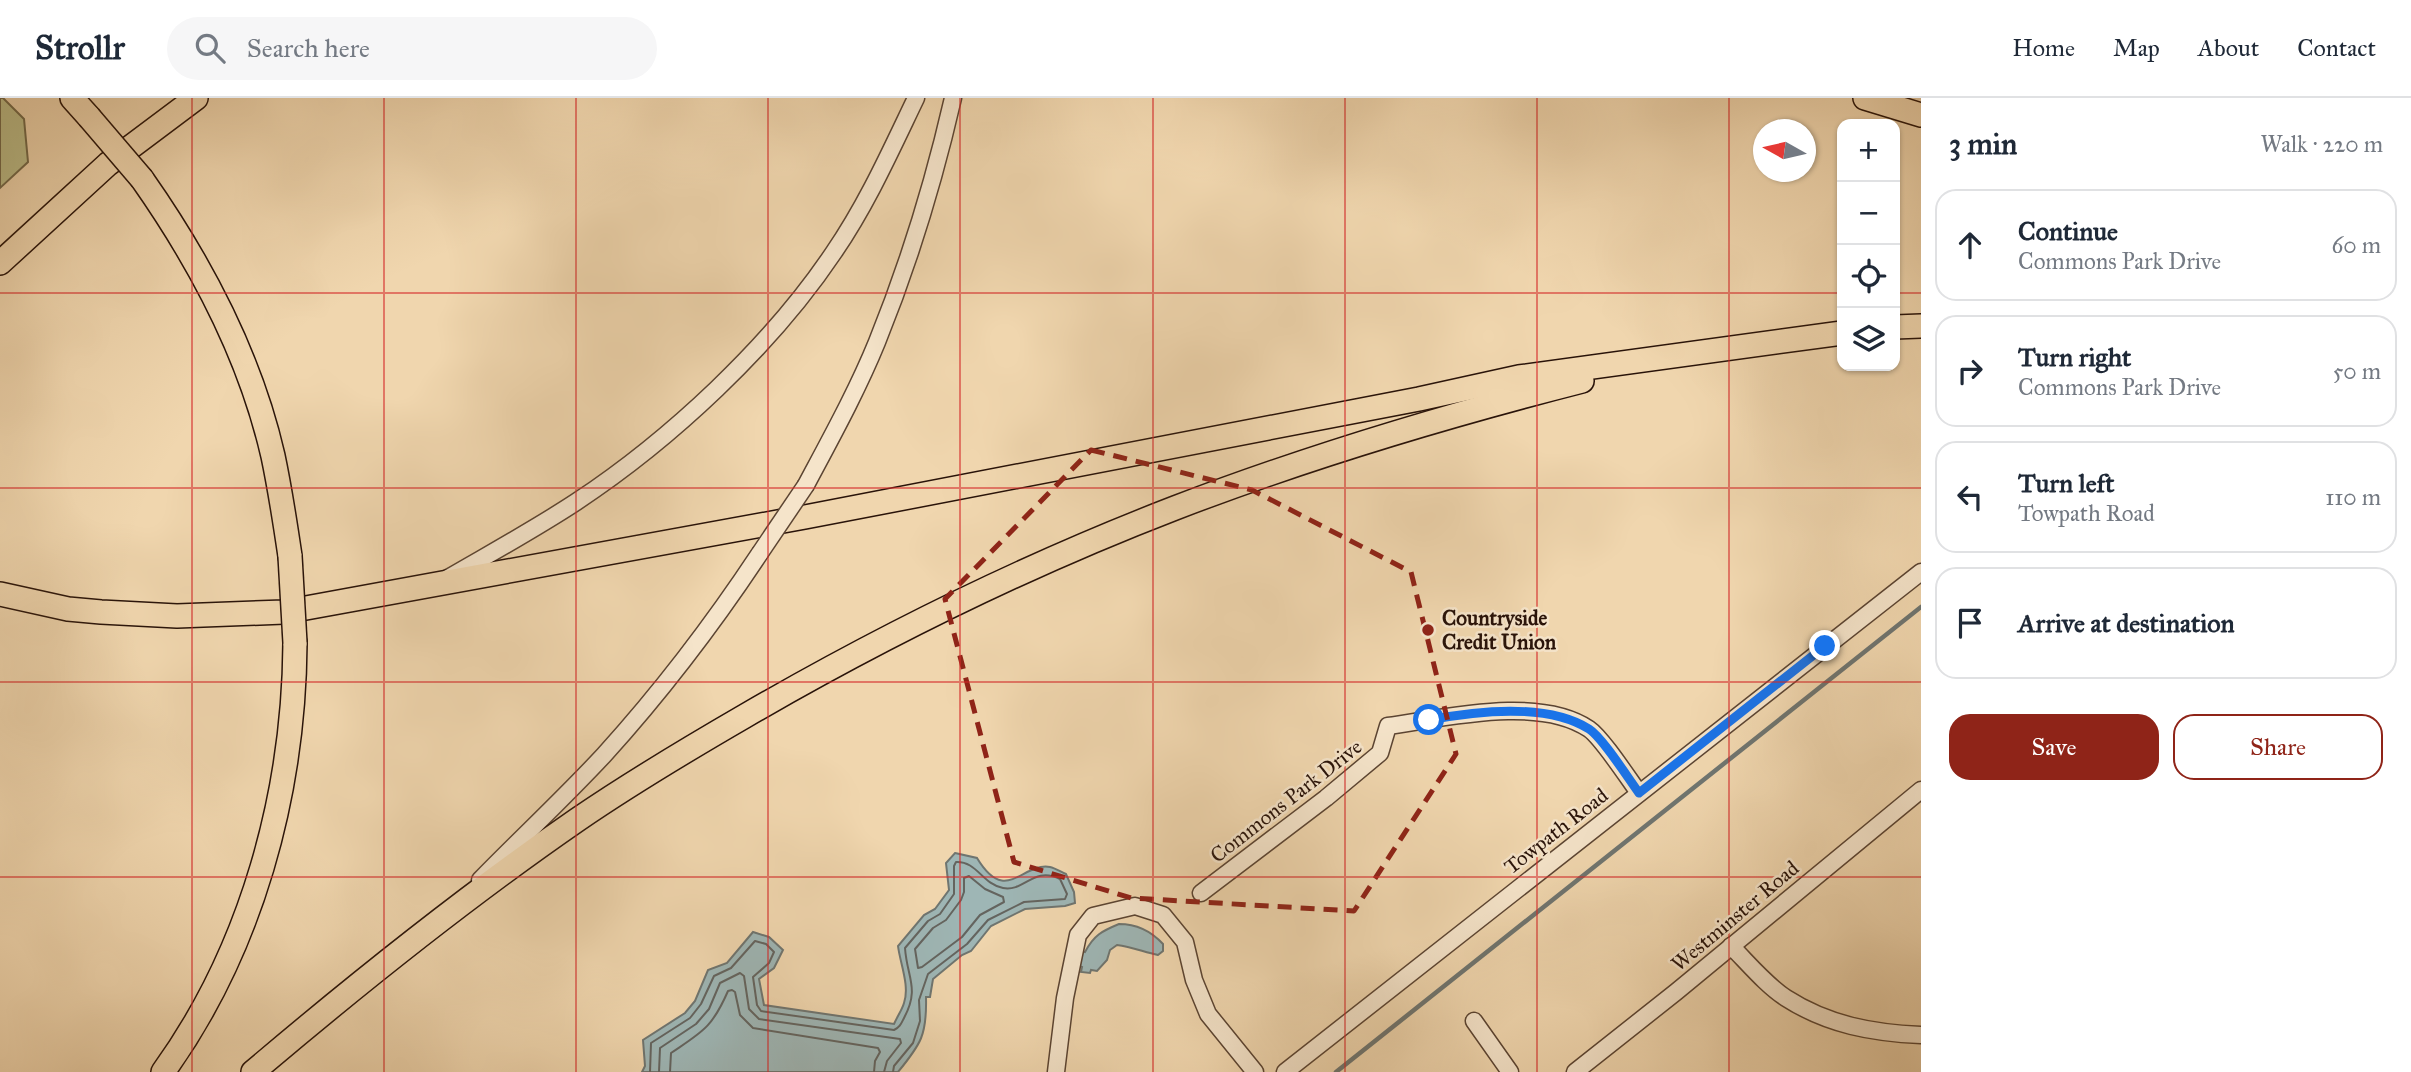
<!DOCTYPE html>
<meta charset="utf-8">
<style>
:root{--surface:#fff;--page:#f6f6f7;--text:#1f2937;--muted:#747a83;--line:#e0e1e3;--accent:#8f2418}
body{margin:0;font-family:"IM FELL Great Primer",serif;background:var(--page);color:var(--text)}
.controls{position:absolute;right:21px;top:21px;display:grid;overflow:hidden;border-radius:14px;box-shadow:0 2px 5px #0004}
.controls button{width:63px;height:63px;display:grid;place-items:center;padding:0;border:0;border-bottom:2px solid var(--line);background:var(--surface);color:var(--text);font:35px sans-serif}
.compass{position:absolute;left:1753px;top:21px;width:63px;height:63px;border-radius:50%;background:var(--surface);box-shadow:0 2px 5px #0004;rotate:278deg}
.stop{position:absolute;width:21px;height:21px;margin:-16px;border:5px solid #1a73e8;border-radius:50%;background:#fff}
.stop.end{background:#1a73e8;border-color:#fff;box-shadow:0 2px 7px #0008}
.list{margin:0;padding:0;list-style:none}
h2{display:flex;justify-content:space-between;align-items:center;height:91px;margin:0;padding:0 28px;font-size:30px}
h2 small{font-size:23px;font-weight:400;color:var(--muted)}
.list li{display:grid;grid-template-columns:46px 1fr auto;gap:21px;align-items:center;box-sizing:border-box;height:112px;margin:0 14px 14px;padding:0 14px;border:2px solid var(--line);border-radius:21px}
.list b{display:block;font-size:26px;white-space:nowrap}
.list p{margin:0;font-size:23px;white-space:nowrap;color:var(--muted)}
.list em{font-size:23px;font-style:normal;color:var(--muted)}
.actions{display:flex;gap:14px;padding:21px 28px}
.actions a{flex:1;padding:16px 0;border:2px solid var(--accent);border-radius:21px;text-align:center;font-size:24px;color:var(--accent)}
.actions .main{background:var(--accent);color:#fff}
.icon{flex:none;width:38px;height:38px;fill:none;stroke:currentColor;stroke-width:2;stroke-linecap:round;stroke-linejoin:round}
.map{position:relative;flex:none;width:1921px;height:974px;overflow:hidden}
header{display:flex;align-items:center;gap:42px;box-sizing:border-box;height:98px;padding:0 35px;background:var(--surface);border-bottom:2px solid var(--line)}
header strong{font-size:33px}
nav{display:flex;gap:38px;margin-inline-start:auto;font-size:24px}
.search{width:490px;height:63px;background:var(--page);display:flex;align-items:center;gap:18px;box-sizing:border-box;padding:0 24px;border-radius:38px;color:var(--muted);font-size:26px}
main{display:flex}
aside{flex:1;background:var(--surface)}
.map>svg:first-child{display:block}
.green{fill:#bbbd89;stroke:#726849;stroke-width:2}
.water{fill:#9eb6b5;stroke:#6f7570;stroke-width:2}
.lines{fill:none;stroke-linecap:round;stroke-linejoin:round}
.shore{stroke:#64645f;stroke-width:2}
.stream{stroke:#6f7570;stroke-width:4.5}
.minor-casing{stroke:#5b4432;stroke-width:19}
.highway-casing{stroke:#291309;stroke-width:26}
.minor{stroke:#f5e4ca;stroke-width:16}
.highway{stroke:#f0d6ae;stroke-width:23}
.minor-bridge-casing{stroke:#5b4432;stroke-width:19;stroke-linecap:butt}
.highway-bridge-casing{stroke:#291309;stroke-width:26;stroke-linecap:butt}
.minor-bridge{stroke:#f5e4ca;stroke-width:16}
.highway-bridge{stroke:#f0d6ae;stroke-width:23}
.route{stroke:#1a73e8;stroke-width:9}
.marked{fill:none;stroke:#8f2418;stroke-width:5;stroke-dasharray:14 9;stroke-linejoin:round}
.grid{fill:none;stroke:#d62828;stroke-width:2;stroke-opacity:0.55}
.poi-dot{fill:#8f2418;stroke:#f5e4ca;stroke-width:2.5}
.labels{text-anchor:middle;stroke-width:5;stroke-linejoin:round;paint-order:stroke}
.poi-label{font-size:21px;font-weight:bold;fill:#291309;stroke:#f5e4ca;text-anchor:start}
.street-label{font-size:21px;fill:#291309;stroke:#f5e4ca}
</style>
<header>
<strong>Strollr</strong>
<div class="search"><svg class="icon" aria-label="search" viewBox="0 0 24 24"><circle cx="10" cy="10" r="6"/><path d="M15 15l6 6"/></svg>Search here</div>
<nav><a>Home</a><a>Map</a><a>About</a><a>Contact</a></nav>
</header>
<main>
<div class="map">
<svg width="1921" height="974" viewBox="0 0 1921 974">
<rect width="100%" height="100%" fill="#f0d6ae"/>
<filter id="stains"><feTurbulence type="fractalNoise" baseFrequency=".00286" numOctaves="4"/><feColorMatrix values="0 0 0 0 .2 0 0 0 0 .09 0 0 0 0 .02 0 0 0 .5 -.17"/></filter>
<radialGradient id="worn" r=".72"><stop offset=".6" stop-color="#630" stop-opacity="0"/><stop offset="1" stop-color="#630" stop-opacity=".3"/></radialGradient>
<path class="green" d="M0,0H3L24,21L28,64L0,90Z"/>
<g class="water">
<path d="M955,755L977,760C1006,808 1022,764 1050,769C1055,770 1061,774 1066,776L1074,794L1075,805L1065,808L1025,811L991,828L971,853L962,857L933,881L930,899H926C927,937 921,946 898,974H642L645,968L643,942L685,915L695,903L708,872L727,865L753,834L769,839L783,852L774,870L759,881L764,907L894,926C897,919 902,912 904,905C910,888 900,865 898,848L924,817L935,811L949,792L946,765Z"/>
<path d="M1119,826C1137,826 1151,833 1163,846V853L1158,857C1144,854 1132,849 1117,847L1110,852L1107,862L1097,873L1091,872L1090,875L1081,874L1082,869L1078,868L1080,853L1085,854C1094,837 1102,833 1119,826Z"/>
</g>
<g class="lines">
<g class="shore">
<path d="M969,778L985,791L1003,799L1004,804L980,817L962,839L922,869L918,870L915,851L933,830L946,822L961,802L964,794V780Z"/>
<path d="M650,974L651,945L690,920L701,906L714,878L731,870L755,843L766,846L774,854L769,865L753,879L757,907L761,913L894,932C900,929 901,926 904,920C920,890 907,880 905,850L928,823L940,816L954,796V768L956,764C977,763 982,786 1003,790C1025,794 1033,768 1060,781L1067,796L1065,801L1024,804L988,822L967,846L928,876L919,902L920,923L913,945L894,968L893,974"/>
<path d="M659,974L660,950L696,926L709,911L720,885L740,875L744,878L749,911L759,921L900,941L901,945L887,963L884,974"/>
<path d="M670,974L671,955C702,934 712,930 728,893L732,892L735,894L740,917L753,930L878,950L880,954L875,963L874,974"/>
</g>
<path class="stream" d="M1336,974L1921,509"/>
<defs>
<g id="minor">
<path d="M806,387C831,340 857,293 877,244C909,165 934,83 953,0"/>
<path d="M448,480C491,455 535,431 576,404C670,342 771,248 834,154C867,106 891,52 916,0"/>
<path d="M480,782C521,740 564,700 604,657C661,594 713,526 760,455"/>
<path d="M1201,795L1326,700L1380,655L1388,628C1445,620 1539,597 1589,631C1602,640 1628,680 1639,695"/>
<path d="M1731,848C1748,865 1766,887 1786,900C1828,927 1873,935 1921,937"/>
<path d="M1474,923L1510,974"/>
<path d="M1056,974L1065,900L1078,837L1093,818L1135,808L1163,817L1185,844L1194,882L1208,916L1255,974"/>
<path d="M1285,974L1921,474"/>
<path d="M1575,974L1676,894L1921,692"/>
</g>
<g id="highway">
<path d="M72,0L89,19"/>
<path d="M1865,0L1921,17"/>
<path d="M142,81C201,165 250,257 273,358C280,391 285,424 290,458"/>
<path d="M0,165L108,66L196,0"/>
<path d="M1895,229L1921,228"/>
<path d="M0,496L68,511L101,514L177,518L284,514L805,419L1419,301L1519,279L1842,235"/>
<path d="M163,974C252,851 294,695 295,545"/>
<path d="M253,974C358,885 464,800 577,722C631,685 688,651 745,618C883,538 1027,467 1175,410C1308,359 1445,318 1582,283"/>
</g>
</defs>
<use href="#minor" class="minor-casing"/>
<use href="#highway" class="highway-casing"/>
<use href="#minor" class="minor"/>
<use href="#highway" class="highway"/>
<defs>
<path id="minor-bridge" d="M760,455L806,387"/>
<g id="highway-bridge">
<path d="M89,19L142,81"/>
<path d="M290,458L295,545"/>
</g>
</defs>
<use href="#minor-bridge" class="minor-bridge-casing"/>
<use href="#highway-bridge" class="highway-bridge-casing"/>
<use href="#minor-bridge" class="minor-bridge"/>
<use href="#highway-bridge" class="highway-bridge"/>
</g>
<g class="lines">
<path class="route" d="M1429,622C1476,613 1546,604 1589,631C1602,639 1628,680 1639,695L1825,548"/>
</g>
<path class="marked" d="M1091,352L1252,392L1411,474L1456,656L1354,813L1131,800L1014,764L945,501Z"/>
<path class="grid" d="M192,0V974M384,0V974M576,0V974M768,0V974M960,0V974M1153,0V974M1345,0V974M1537,0V974M1729,0V974M0,195H1842M1895,195H1921M0,390H1921M0,584H1921M0,779H1921"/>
<circle class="poi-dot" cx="1428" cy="532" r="7"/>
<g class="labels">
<g class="poi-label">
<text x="1442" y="527">Countryside<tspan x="1442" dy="24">Credit Union</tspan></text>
</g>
<g class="street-label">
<text transform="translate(1286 703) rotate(-38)" y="7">Commons Park Drive</text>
<text transform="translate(1556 733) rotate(-38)" y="7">Towpath Road</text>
<text transform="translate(1735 818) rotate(-40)" y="7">Westminster Road</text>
</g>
</g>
<rect width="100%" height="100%" filter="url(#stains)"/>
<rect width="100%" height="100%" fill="url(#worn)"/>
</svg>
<div class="controls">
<button>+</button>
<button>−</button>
<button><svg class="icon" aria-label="locate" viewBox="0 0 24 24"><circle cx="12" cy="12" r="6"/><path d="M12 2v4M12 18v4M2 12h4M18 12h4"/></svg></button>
<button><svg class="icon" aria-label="layers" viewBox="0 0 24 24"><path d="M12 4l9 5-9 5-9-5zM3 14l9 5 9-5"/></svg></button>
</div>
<svg class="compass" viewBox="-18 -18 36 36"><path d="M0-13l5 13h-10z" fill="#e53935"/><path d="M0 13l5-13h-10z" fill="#747a83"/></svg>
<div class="stop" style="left:1429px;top:622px"></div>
<div class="stop end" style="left:1825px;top:548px"></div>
</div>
<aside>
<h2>3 min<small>Walk · 220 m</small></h2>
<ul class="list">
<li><svg class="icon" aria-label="ahead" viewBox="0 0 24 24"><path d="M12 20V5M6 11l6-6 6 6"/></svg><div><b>Continue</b><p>Commons Park Drive</p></div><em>60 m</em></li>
<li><svg class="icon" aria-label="right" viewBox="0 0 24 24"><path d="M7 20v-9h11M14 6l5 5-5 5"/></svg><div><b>Turn right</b><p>Commons Park Drive</p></div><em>50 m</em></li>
<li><svg class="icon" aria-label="left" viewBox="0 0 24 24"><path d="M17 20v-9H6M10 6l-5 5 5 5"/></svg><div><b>Turn left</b><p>Towpath Road</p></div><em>110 m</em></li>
<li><svg class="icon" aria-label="arrive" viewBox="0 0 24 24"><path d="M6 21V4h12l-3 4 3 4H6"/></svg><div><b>Arrive at destination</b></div></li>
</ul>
<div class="actions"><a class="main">Save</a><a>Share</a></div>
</aside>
</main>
